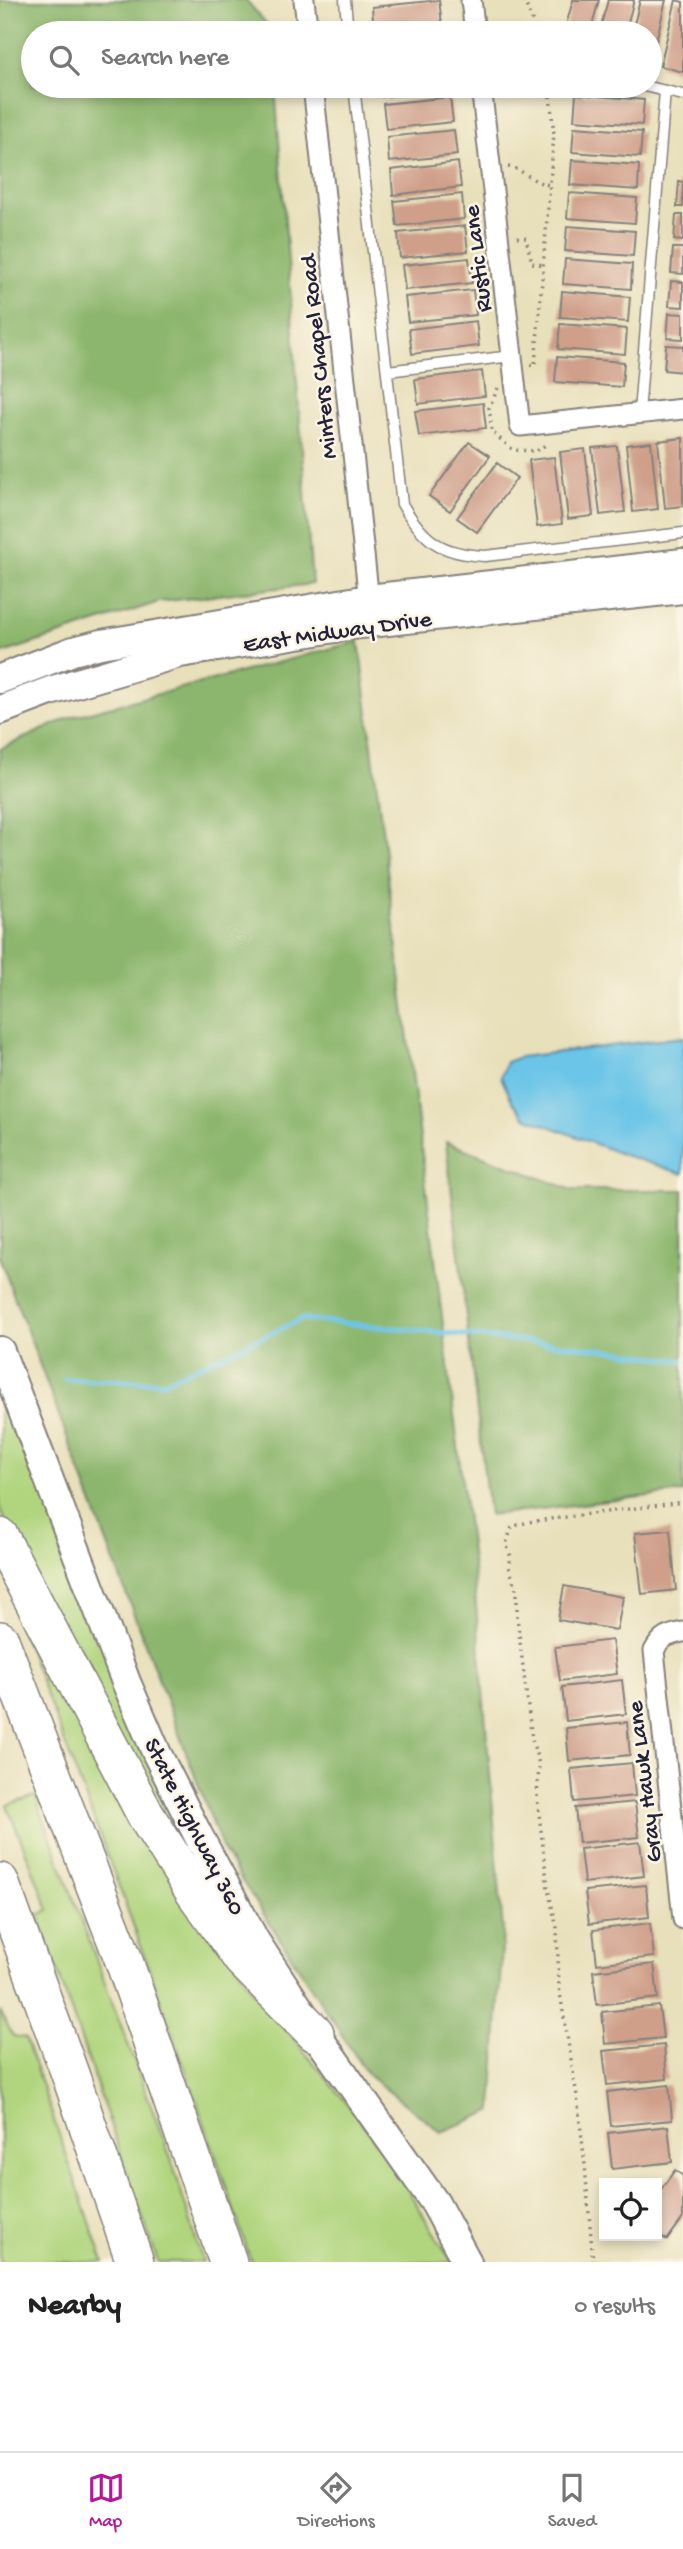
<!DOCTYPE html>
<style>
:root{--surface:#fff;--page:#f6f6f6;--text:#222;--muted:#767676;--line:#e0e0e0;--accent:#b5179e}
body{margin:0;font-family:"Gochi Hand",sans-serif;background:var(--page);color:var(--text)}
.controls{position:absolute;right:21px;bottom:21px;display:grid;overflow:hidden;border-radius:0px;box-shadow:0 4px 10px #0003}
.controls button{width:63px;height:63px;display:grid;place-items:center;padding:0;border:0;border-bottom:2px solid var(--line);background:var(--surface);color:var(--text);font:35px sans-serif}
.list{margin:0;padding:0;list-style:none}
h2{display:flex;justify-content:space-between;align-items:center;height:91px;margin:0;padding:0 28px;font-size:30px}
h2 small{font-size:23px;font-weight:400;color:var(--muted)}
.icon{flex:none;width:38px;height:38px;fill:none;stroke:currentColor;stroke-width:2;stroke-linecap:round;stroke-linejoin:round}
.map{position:relative;flex:none;width:683px;height:2262px;overflow:hidden}
.search{position:absolute;background:var(--surface);box-shadow:0 4px 10px #0003;left:21px;right:21px;top:21px;height:77px;display:flex;align-items:center;gap:18px;box-sizing:border-box;padding:0 24px;border-radius:38px;color:var(--muted);font-size:26px}
.sheet{height:189px;background:var(--surface)}
nav{display:flex;justify-content:space-around;align-items:center;box-sizing:border-box;height:98px;border-top:2px solid var(--line);background:var(--surface);font-size:19px;color:var(--muted)}
nav a{display:grid;justify-items:center;gap:4px}
nav .on{color:var(--accent)}
.map>svg:first-child{display:block}
.green{fill:#b0d57e;stroke:#697c5c;stroke-width:2}
.forest{fill:#8cb66d;stroke:#576c54;stroke-width:2}
.water{fill:#6ac5e8;stroke:#467492;stroke-width:2}
.lines{fill:none;stroke-linecap:round;stroke-linejoin:round}
.stream{stroke:#6ac5e8;stroke-width:5}
.building{fill:#cf9f8a}
.lane-casing{stroke:#85817b;stroke-width:13}
.street-casing{stroke:#85817b;stroke-width:23}
.secondary-casing{stroke:#85817b;stroke-width:32}
.highway-casing{stroke:#85817b;stroke-width:40}
.path{stroke:#85817b;stroke-width:3.5;stroke-dasharray:2 5;stroke-linecap:butt}
.lane{stroke:#fff;stroke-width:10}
.street{stroke:#fff;stroke-width:19}
.secondary{stroke:#fff;stroke-width:28}
.highway{stroke:#fff;stroke-width:37}
.labels{text-anchor:middle;stroke-width:5;stroke-linejoin:round;paint-order:stroke}
.street-label{font-size:24px;fill:#22223b;stroke:#fcf5e5}
</style>
<div class="map">
<svg width="683" height="2262" viewBox="0 0 683 2262">
<rect width="100%" height="100%" fill="#fcf5e5"/>
<filter id="ink" filterUnits="userSpaceOnUse"><feTurbulence type="fractalNoise" baseFrequency=".0143" numOctaves="2"/><feDisplacementMap in="SourceGraphic" scale="14" xChannelSelector="R" yChannelSelector="G"/><feConvolveMatrix kernelMatrix="1 2 1 2 8 2 1 2 1" color-interpolation-filters="sRGB"/></filter>
<filter id="wash" filterUnits="userSpaceOnUse"><feTurbulence type="fractalNoise" baseFrequency=".00686" numOctaves="4" result="noise"/><feDisplacementMap in="SourceGraphic" scale="28" xChannelSelector="R" yChannelSelector="G"/><feGaussianBlur stdDeviation="1.57" result="paint"/><feColorMatrix in="noise" values="0 0 0 0 0 0 0 0 0 0 0 0 0 0 0 0 0 1.4 0 .05"/><feComposite in="paint" operator="in"/></filter>
<g filter="url(#wash)">
<rect width="100%" height="100%" fill="#e8e0bb"/>
<g class="green">
<path d="M0,1384L168,1805L157,1811L46,1603L0,1509Z"/>
<path d="M34,1620L248,1984L346,2102L388,2158L452,2262H251C181,2048 102,1837 20,1627Z"/>
<path d="M35,1796L171,2159L203,2262H158L38,1915L49,1910L7,1805Z"/>
<path d="M0,2011L13,2036L25,2038L104,2262H0Z"/>
</g>
<g class="forest">
<path d="M0,0H246L271,29V33H33V86H275L312,584L159,602L0,654Z"/>
<path d="M359,641L473,1569L503,1931L492,2111L441,2132L368,2075L224,1853L0,1259V749L71,717Z"/>
<path d="M446,1142L572,1190H683V1492L489,1515Z"/>
</g>
<path class="water" d="M683,1037V1174L624,1155L525,1117L512,1101L501,1077L506,1062L520,1057Z"/>
<g class="lines">
<path class="stream" d="M65,1379L164,1382L302,1319L593,1348L683,1361"/>
</g>
<g id="blocks">
<g class="building">
<path d="M439,0L442,24L374,32L372,7Z"/>
<path d="M573,0H599L590,33H564Z"/>
<path d="M608,0H634L625,33H599Z"/>
<path d="M640,0H666L651,62L650,33H632Z"/>
<path d="M676,0L683,2V72L660,66Z"/>
<path d="M380,86H449V90L382,97Z"/>
<path d="M576,94L644,100L642,125L574,120Z"/>
<path d="M450,97L453,122L386,129L383,104Z"/>
<path d="M574,127L642,132L640,157L572,152Z"/>
<path d="M454,130L457,155L389,162L387,137Z"/>
<path d="M572,160L639,165L638,190L570,185Z"/>
<path d="M458,162L461,187L393,195L391,170Z"/>
<path d="M679,181L683,182V207H677Z"/>
<path d="M569,193L637,198L635,223L567,218Z"/>
<path d="M462,194L464,219L397,226L394,201Z"/>
<path d="M676,215H683V241L674,240Z"/>
<path d="M465,226L468,251L400,258L398,233Z"/>
<path d="M567,226L635,231L633,256L565,251Z"/>
<path d="M673,248H683V274L671,273Z"/>
<path d="M469,258L472,283L405,290L402,265Z"/>
<path d="M565,259L632,264L631,289L563,284Z"/>
<path d="M671,281L683,282V307L669,306Z"/>
<path d="M473,290L476,315L408,322L405,297Z"/>
<path d="M562,291L630,297L628,322L560,317Z"/>
<path d="M669,313L683,314V339L667,338Z"/>
<path d="M476,321L479,346L412,354L409,329Z"/>
<path d="M560,324L627,329L625,354L558,349Z"/>
<path d="M666,345L683,346V372L664,370Z"/>
<path d="M557,357L624,362L622,387L555,382Z"/>
<path d="M482,371L485,396L418,404L415,379Z"/>
<path d="M483,403L486,428L419,436L415,411Z"/>
<path d="M683,438V506L665,508L658,441Z"/>
<path d="M469,442L490,456L450,511L429,496Z"/>
<path d="M651,442L658,509L633,512L626,445Z"/>
<path d="M617,446L625,512L600,515L592,448Z"/>
<path d="M585,449L593,516L568,519L560,452Z"/>
<path d="M554,457L562,524L537,527L529,460Z"/>
<path d="M497,463L517,478L477,532L457,518Z"/>
<path d="M670,1530L676,1590L642,1594L635,1533Z"/>
<path d="M564,1586L623,1597L617,1630L558,1620Z"/>
<path d="M612,1640L617,1674L560,1681L555,1647Z"/>
<path d="M622,1680L626,1714L566,1721L562,1687Z"/>
<path d="M627,1722L630,1755L569,1761L566,1728Z"/>
<path d="M632,1763L635,1796L574,1802L571,1769Z"/>
<path d="M635,1802L639,1837L579,1843L575,1808Z"/>
<path d="M640,1842L644,1876L584,1883L580,1849Z"/>
<path d="M646,1885L649,1917L589,1924L585,1891Z"/>
<path d="M650,1923L654,1957L597,1964L593,1930Z"/>
<path d="M654,1964L658,1998L597,2005L593,1971Z"/>
<path d="M659,2006L663,2038L605,2044L602,2012Z"/>
<path d="M664,2045L667,2079L607,2085L603,2051Z"/>
<path d="M669,2085L672,2120L611,2126L607,2092Z"/>
<path d="M668,2126L672,2162L612,2169L608,2133Z"/>
<path d="M675,2170L683,2176V2218L667,2240L657,2233V2195Z"/>
</g>
</g>
</g>
<g filter="url(#ink)">
<use href="#blocks" fill-opacity="0" stroke="#85817b" stroke-width="2"/>
<g class="lines">
<defs>
<g id="lane">
<path d="M345,0L348,33"/>
<path d="M354,86L402,504C424,541 441,554 485,556L683,533"/>
<path d="M644,86L683,95"/>
<path d="M387,371L512,356"/>
<path d="M639,413L665,91"/>
</g>
<g id="street">
<path d="M304,0L308,33"/>
<path d="M471,0L475,33"/>
<path d="M313,86L370,610"/>
<path d="M481,86L520,426L683,409"/>
<path d="M683,1632C668,1635 661,1637 654,1651L683,1919"/>
</g>
<g id="secondary">
<path d="M0,679L73,651L101,644L369,599L683,563"/>
<path d="M0,710L50,691L180,653L360,624L683,589"/>
<path d="M0,1351L126,1682L157,1754L198,1835L255,1941L315,2033L435,2203L467,2262"/>
</g>
<g id="highway">
<path d="M0,1537L146,1816L195,1893L242,1959L315,2033"/>
<path d="M0,1640L123,1958L228,2262"/>
<path d="M0,1882L70,2074L135,2262"/>
</g>
</defs>
<use href="#lane" class="lane-casing"/>
<use href="#street" class="street-casing"/>
<use href="#secondary" class="secondary-casing"/>
<use href="#highway" class="highway-casing"/>
<g class="path">
<path d="M524,0L537,33"/>
<path d="M508,167C524,169 532,183 550,185"/>
<path d="M517,237L526,238L532,263L543,265"/>
<path d="M530,365H535L554,134L549,86"/>
<path d="M498,388L489,408L492,432L513,450L537,451L548,443"/>
<path d="M593,2262L585,2165L577,2096L559,1987L557,1928L548,1889L537,1797L539,1764L532,1740L517,1617V1592L509,1567L511,1557L506,1544L512,1527L528,1522L683,1502"/>
</g>
<use href="#lane" class="lane"/>
<use href="#street" class="street"/>
<use href="#secondary" class="secondary"/>
<use href="#highway" class="highway"/>
</g>
</g>
<g class="labels">
<g class="street-label">
<text transform="translate(476 259) rotate(-97)" y="8">Rustic Lane</text>
<text transform="translate(317 357) rotate(-96)" y="8">Minters Chapel Road</text>
<text transform="translate(337 630) rotate(-8)" y="8">East Midway Drive</text>
<text transform="translate(643 1782) rotate(-97)" y="8">Gray Hawk Lane</text>
<text transform="translate(196 1826) rotate(63)" y="8">State Highway 360</text>
</g>
</g>
</svg>
<div class="controls">
<button><svg class="icon" aria-label="locate" viewBox="0 0 24 24"><circle cx="12" cy="12" r="6"/><path d="M12 2v4M12 18v4M2 12h4M18 12h4"/></svg></button>
</div>
<div class="search"><svg class="icon" aria-label="search" viewBox="0 0 24 24"><circle cx="10" cy="10" r="6"/><path d="M15 15l6 6"/></svg>Search here</div>
</div>
<section class="sheet">
<h2>Nearby<small>0 results</small></h2>
<ul class="list">
</ul>
</section>
<nav>
<a class="on"><svg class="icon" aria-label="map" viewBox="0 0 24 24"><path d="M3 6l6-2 6 2 6-2v14l-6 2-6-2-6 2zM9 4v14M15 6v14"/></svg>Map</a>
<a><svg class="icon" aria-label="directions" viewBox="0 0 24 24"><path d="M12 3l9 9-9 9-9-9zM9 14v-3h6M13 9l2 2-2 2"/></svg>Directions</a>
<a><svg class="icon" aria-label="saved" viewBox="0 0 24 24"><path d="M7 4h10v16l-5-4-5 4z"/></svg>Saved</a>
</nav>
